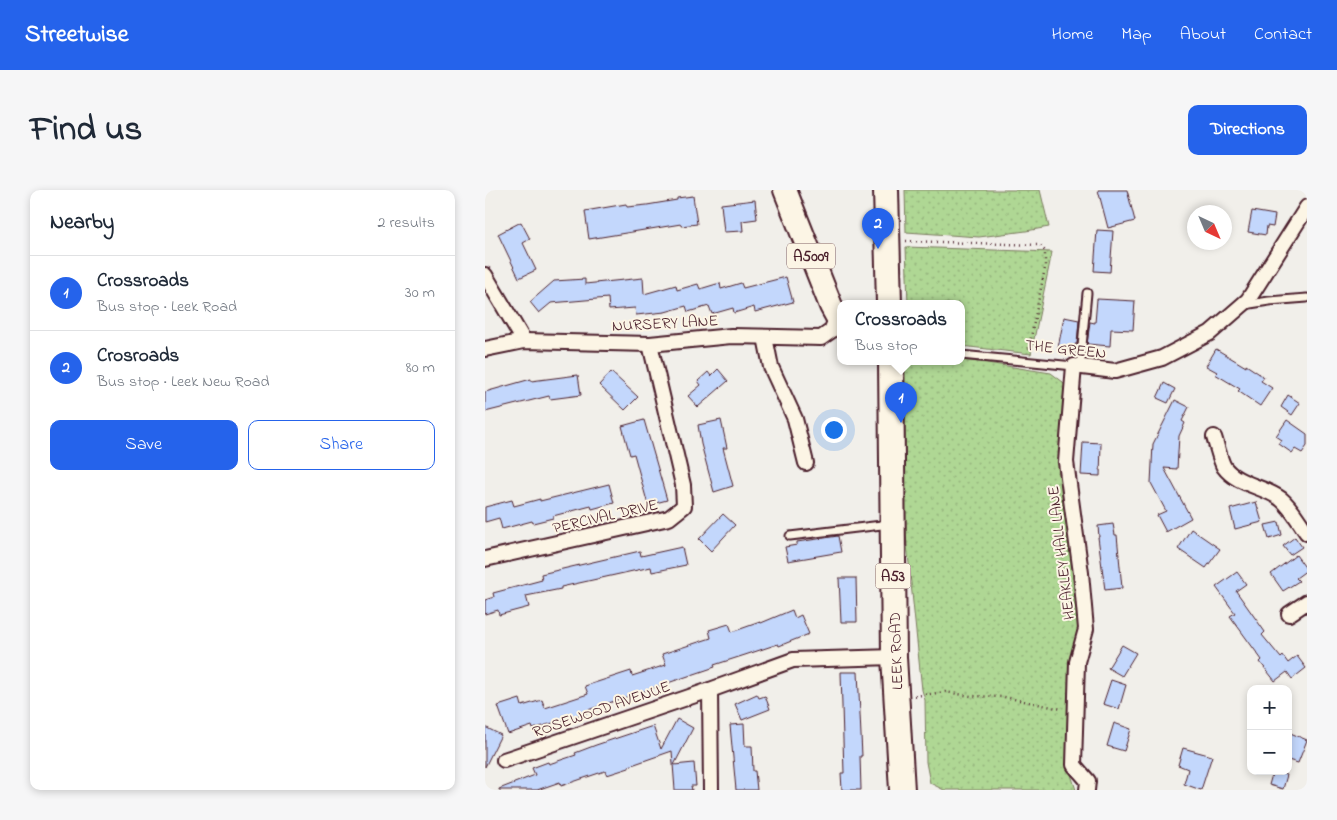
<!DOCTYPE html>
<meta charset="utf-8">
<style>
:root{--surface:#fff;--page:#f6f6f7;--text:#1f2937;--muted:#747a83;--line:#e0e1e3;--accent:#2563eb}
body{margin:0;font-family:"Indie Flower",sans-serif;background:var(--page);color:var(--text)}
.controls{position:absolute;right:15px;bottom:15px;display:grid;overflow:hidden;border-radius:10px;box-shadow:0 2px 8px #0003}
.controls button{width:45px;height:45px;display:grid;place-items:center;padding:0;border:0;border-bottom:1px solid var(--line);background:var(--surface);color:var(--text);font:25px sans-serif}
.compass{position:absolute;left:702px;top:15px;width:45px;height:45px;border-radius:50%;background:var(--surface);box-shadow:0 2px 8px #0003;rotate:136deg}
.you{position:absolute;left:348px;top:239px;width:18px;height:18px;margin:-12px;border:4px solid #fff;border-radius:50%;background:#1a73e8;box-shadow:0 0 0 8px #1a73e833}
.badge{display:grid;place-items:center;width:32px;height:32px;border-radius:50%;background:var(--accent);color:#fff;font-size:16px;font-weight:700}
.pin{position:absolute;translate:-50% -41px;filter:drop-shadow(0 1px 2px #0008)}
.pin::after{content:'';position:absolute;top:26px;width:18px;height:15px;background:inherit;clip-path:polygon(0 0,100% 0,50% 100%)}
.popup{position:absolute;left:352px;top:110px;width:128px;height:65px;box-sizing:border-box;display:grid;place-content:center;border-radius:10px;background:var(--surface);filter:drop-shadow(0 1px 4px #0005);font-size:16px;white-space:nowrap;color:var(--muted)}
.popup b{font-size:19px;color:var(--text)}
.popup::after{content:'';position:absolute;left:50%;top:100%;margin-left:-10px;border:10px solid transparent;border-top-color:var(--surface)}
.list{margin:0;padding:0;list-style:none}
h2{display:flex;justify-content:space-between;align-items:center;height:65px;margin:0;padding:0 20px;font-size:21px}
h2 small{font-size:16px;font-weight:400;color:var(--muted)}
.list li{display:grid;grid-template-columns:32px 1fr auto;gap:15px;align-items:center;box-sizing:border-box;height:75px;padding:0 20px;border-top:1px solid var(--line)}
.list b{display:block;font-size:19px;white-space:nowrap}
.list p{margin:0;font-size:16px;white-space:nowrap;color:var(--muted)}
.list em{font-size:16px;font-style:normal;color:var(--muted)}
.actions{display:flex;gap:10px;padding:15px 20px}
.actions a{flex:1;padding:11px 0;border:1px solid var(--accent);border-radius:10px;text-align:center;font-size:18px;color:var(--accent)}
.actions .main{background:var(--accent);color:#fff}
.map{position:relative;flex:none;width:822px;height:600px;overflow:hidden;border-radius:10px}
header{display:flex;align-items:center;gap:30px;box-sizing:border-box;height:70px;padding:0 25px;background:var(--accent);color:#fff}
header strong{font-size:24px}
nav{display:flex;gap:28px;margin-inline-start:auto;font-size:18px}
.intro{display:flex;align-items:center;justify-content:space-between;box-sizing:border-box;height:120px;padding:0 30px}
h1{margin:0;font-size:35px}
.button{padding:12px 22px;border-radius:10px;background:var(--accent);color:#fff;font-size:18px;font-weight:700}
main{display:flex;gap:30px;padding:0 30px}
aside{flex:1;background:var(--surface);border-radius:10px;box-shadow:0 2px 8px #0003}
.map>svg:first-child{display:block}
.grass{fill:url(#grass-dots);stroke:#7c7b60}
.building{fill:#c3d7fc;stroke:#4a1f2b}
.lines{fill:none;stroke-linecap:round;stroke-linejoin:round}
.service-casing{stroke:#4a1f2b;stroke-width:11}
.minor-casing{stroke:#4a1f2b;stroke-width:18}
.primary-casing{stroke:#4a1f2b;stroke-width:26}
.trunk-casing{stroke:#4a1f2b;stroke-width:28}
.path{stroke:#4a1f2b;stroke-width:2.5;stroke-dasharray:1 4;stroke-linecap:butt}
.service{stroke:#fcf5e5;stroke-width:7}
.minor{stroke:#fcf5e5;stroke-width:14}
.primary{stroke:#fcf5e5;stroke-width:22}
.trunk{stroke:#fcf5e5;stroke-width:24}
.labels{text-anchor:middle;stroke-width:4;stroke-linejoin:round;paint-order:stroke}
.shield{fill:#fcf5e5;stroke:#7f5f63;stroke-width:1}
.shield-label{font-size:15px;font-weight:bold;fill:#4a1f2b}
.street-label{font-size:16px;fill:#4a1f2b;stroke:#fcf5e5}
</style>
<header>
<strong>Streetwise</strong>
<nav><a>Home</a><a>Map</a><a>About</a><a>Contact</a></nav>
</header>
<div class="intro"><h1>Find us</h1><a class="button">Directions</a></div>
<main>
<aside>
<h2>Nearby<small>2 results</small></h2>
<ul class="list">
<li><span class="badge">1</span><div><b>Crossroads</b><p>Bus stop · Leek Road</p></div><em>30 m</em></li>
<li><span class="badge">2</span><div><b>Crosroads</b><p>Bus stop · Leek New Road</p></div><em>80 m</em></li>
</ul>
<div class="actions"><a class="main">Save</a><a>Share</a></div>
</aside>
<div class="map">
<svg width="822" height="600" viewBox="0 0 822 600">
<defs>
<pattern id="grass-dots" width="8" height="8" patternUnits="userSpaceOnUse" patternTransform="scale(1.25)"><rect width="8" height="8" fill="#afd794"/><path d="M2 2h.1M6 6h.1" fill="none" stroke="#98b880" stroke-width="1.8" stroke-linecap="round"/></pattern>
</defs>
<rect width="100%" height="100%" fill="#f1efea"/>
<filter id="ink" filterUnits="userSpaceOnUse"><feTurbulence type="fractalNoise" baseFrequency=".02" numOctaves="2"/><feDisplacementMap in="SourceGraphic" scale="10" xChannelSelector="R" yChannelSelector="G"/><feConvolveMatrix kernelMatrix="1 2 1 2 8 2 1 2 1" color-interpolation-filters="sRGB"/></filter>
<g filter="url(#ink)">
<g class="grass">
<path d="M420,0H555L564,37L541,41L494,47L421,42Z"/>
<path d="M421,57L567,62L546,164L476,156V114H423Z"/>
<path d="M476,170L502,173L566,183L578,192L583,201L597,438L588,475L582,572L591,600H459L445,593L441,572L440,510L437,500L420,335V172H476Z"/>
</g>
<g class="building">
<path d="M613,0H642L650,31L623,38Z"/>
<path d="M208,6L212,34L196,36V34L104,49L100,21L141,14L142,17L162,15L192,10V8Z"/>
<path d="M270,10L272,29L257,31L258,41L239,42L236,14Z"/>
<path d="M767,21L790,25L788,37L782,36L781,45L763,42Z"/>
<path d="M36,32L45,49L38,53L51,80L34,88L13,44Z"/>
<path d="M612,40L628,41L625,82L609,81Z"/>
<path d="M301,87L308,112L270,122L269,117L249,123L248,118L227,124L224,116L203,122L201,116L180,122L151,125L150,118L124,120L123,108L66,113L54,123L45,112L69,91L100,89V94L158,88L159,104L191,95L192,100L213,94L215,99L235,93L236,99L256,93L258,98Z"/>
<path d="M612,109L650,111L648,140L626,139L625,156L602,154L605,132L610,133Z"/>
<path d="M579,127L594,130L592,154H590L589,161L573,158Z"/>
<path d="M731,159L761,177V175L779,187L776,191L787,198L775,216L753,201L755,199L730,184L732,182L721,176Z"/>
<path d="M233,179L243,191L213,217L203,206L216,195L213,191L223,182L226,186Z"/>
<path d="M126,182L153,207L140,220L114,195Z"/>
<path d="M93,185L96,205L65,209L64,206L0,222V202L46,189V191Z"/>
<path d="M679,193L690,199L683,213L672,208Z"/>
<path d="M803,205L815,213L807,225L796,217Z"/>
<path d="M690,210L704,217L697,231L700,233L694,246L692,279L679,278L706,328L681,342L672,325L681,321L666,293L668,254Z"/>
<path d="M159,230L182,310L163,315L149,264L145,265L137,236Z"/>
<path d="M236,230L242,258H238L248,296L229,302L216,254L213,235Z"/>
<path d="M802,230L822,244V256L817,263L810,259L807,263L794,254L797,250L791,246Z"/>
<path d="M598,252L616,253L615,286L596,285Z"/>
<path d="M124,294L129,313L107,319L106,316L68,326V328L48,333L47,331L17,339L14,328L0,332V317L27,310L29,316L55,309V311Z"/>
<path d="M771,312L777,332L750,339L745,319Z"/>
<path d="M238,324L250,335L226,361L214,349Z"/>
<path d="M794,332L797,345L784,349L780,335Z"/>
<path d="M628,334L630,345H632L637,398L620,400L613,347H614L613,336Z"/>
<path d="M706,339L735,359L721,378L693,359Z"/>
<path d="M353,346L356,362L303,371L300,357L312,355V352Z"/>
<path d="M810,347L817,357L805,365L798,356Z"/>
<path d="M197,357L201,375L167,382L166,377L76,397V399L41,406L44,417L14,425L13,420L0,424V410L9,407L8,403L57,390L56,384L155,361L156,366Z"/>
<path d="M811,365L822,380L811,388L814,391L798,401L786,384Z"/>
<path d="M752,382L761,394L751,401L780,442L777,445L796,468L798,466L803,473L812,466L821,478L807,489L802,482L790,491L775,472L777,470L745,426L750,423L731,397Z"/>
<path d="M354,388H371L372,432H356Z"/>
<path d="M307,420L310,428L316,425L324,444L294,456L293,454L260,465L229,475L230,477L103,520L104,522L48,539L47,536L23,544L13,516L35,509L37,516L57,510L60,518L103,504L100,496L146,481L147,486L181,475L177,464L226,448L224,440L244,434L247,442L275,432L276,433Z"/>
<path d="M637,455L651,463L637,486L623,478Z"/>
<path d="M356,482H373L377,566H375L376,600H357L356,583H359Z"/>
<path d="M626,490L641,495L634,519L618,514Z"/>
<path d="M272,504L274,508L280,506L285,519L257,530L250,514Z"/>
<path d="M192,529L208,538L189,575L209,573L211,596H206L207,600H190L187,561L144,576V578L122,585L120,581L76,596L75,592L52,600H14V599L50,585L47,578L63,572L64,574L91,565L90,563L111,555L168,536L176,559Z"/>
<path d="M629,533L646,539L639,561L622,556Z"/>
<path d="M259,534L260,556H267L268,581H270L272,600H251L245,535Z"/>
<path d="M0,537L16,545L0,577Z"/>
<path d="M803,542L822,550L813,573L803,570Z"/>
<path d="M698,558L727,566L716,600L699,594L703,579L693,575Z"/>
<path d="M788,581L802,585L798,599L784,595Z"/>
</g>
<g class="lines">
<defs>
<g id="service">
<path d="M759,115L784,111L822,108"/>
<path d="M476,165L589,176"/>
<path d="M595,177L602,103"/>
<path d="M305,346L405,334"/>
</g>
<g id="minor">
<path d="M0,85L39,151"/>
<path d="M280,147L286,177L310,229L321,273"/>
<path d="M0,159L39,151L165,154L246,146L336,148L346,141L352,127"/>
<path d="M729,247C732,256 735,270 739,277C752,295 779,296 796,309C807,318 814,332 822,343"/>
<path d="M0,369L184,328L199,316L198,295L165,154"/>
<path d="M804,424L822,412"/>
<path d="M225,500L226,600"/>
<path d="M19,570L225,500L308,470L409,467"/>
<path d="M602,600L603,591L589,575L592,472L601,439L596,383L581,272L589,176L630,181L677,168L725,143L763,110L822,17"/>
</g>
<path id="primary" d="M300,0L346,116L352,127L356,130"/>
<g id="trunk">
<path d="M401,0L404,114"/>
<path d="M406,172L409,467L417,600"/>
</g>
</defs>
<use href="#service" class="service-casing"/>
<use href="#minor" class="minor-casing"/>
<use href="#primary" class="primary-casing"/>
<use href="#trunk" class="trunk-casing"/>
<g class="path">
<path d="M421,51L555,55L560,61V78L543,162"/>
<path d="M430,506L460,502L486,506L519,507L577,519"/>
</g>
<use href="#service" class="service"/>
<use href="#minor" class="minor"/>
<use href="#primary" class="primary"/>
<use href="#trunk" class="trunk"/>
</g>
</g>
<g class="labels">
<g class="shield">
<rect x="302" y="53.5" width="48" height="25" rx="4"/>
<rect x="390.5" y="373.5" width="35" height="25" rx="4"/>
</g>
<g class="shield-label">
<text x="326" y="71">A5009</text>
<text x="408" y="391">A53</text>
</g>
<g class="street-label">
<text transform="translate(180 132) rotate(-3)" y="6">NURSERY LANE</text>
<text transform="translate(581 158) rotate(6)" y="6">THE GREEN</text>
<text transform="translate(120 325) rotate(-13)" y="6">PERCIVAL DRIVE</text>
<text transform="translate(575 363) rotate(-97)" y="6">HEAKLEY HALL LANE</text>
<text transform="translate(410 461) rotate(-92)" y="6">LEEK ROAD</text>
<text transform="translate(116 518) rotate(-19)" y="6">ROSEWOOD AVENUE</text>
</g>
</g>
</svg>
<div class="controls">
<button>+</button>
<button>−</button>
</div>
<svg class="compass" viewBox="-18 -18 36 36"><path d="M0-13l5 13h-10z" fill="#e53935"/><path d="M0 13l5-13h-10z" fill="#747a83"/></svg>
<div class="you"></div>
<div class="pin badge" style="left:416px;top:233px">1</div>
<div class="popup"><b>Crossroads</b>Bus stop</div>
<div class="pin badge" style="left:393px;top:59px">2</div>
</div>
</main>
